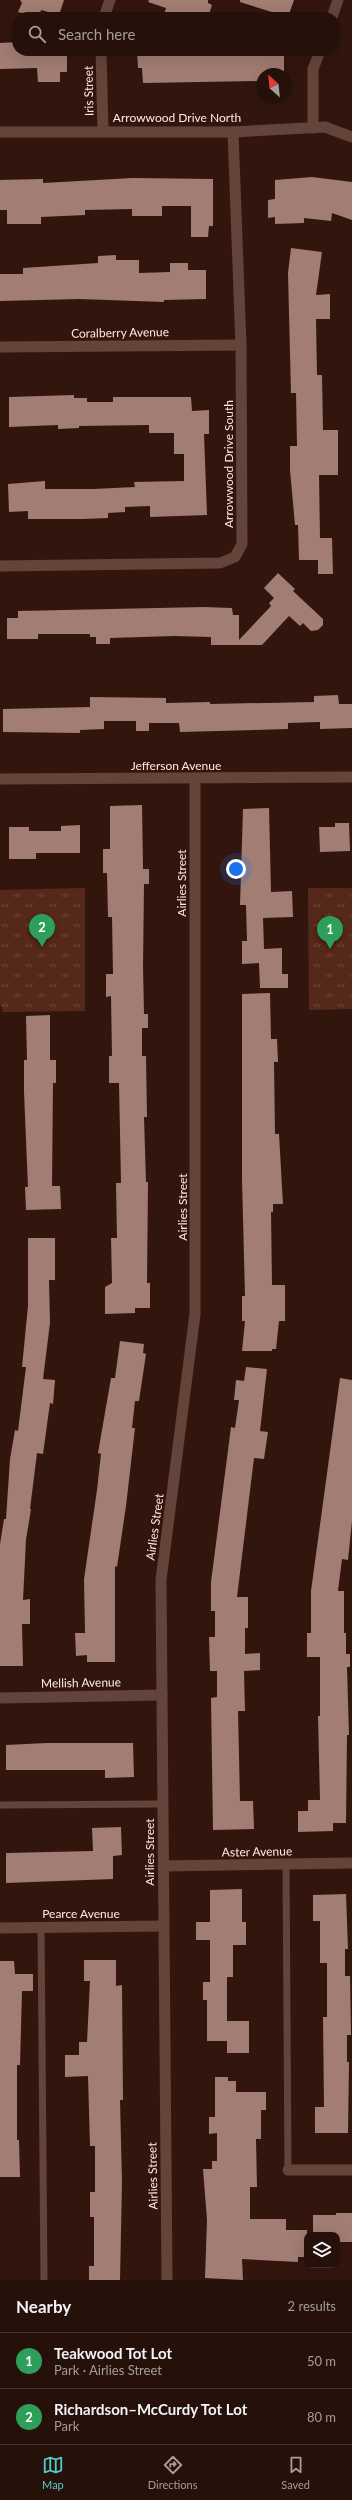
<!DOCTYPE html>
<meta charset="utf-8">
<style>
:root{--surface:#26100a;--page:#321e18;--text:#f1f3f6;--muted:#a49d9c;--line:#42302b;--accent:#52cdcd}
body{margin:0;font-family:Lato,sans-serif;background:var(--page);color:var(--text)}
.controls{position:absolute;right:12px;bottom:12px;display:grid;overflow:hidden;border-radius:8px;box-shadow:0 4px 16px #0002}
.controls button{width:36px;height:36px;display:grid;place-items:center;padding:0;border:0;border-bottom:1px solid var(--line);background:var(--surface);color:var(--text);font:20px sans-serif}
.compass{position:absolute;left:256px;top:68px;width:36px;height:36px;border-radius:50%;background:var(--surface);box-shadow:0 4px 16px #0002;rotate:333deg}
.you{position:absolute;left:236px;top:869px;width:14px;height:14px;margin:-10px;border:3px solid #fff;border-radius:50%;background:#1a73e8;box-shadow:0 0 0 6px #1a73e833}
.badge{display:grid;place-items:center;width:26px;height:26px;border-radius:50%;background:var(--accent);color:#fff;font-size:13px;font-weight:700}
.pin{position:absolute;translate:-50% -33px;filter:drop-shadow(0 1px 2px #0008)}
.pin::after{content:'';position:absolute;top:21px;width:14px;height:12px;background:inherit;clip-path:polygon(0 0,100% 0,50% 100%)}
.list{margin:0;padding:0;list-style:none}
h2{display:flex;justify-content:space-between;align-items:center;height:52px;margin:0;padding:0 16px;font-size:17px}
h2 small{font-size:13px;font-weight:400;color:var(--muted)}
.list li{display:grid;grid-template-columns:26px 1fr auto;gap:12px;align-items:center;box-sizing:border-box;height:56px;padding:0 16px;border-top:1px solid var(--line)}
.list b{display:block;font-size:15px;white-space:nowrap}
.list p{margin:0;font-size:13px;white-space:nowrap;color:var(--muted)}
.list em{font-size:13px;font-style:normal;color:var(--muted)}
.icon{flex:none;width:22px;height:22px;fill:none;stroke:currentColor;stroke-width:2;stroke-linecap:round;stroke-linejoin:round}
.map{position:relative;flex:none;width:352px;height:2280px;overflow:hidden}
.search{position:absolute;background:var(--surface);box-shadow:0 4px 16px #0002;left:12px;right:12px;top:12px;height:44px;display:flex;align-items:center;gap:10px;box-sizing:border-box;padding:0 14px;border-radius:16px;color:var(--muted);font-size:15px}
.sheet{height:164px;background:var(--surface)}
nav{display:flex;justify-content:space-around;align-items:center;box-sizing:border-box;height:56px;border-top:1px solid var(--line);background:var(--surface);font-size:11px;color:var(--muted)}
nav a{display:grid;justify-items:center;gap:2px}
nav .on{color:var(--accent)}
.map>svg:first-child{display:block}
.park{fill:url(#park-tufts)}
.building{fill:#a17d73}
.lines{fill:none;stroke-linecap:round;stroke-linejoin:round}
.service{stroke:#64443a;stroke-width:7}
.minor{stroke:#64443a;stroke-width:11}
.tertiary{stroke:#64443a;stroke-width:11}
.labels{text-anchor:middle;stroke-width:3.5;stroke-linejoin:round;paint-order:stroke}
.street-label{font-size:12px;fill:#fee9e3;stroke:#32160e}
</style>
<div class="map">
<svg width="352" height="2280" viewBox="0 0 352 2280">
<defs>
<pattern id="park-tufts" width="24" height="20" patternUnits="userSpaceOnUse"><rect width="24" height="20" fill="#56281a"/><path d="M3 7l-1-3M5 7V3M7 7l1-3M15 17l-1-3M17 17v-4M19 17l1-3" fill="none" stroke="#6f473b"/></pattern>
</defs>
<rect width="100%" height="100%" fill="#32160e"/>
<g class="park">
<path d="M85,888V1011L3,1012L0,1003V890Z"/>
<path d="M308,888H352V1009L309,1010Z"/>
</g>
<g class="building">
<path d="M20,0H64L59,15L41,10L39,17L18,12L22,3Z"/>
<path d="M149,0H208V3L212,5L208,17H192L179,13L178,17H163L166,8L148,2Z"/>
<path d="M240,0H294L288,17L240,2Z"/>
<path d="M17,42V51H67V72H60V82H38L37,68L0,69V43Z"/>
<path d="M137,51H164V55H221L284,51V74H262V81L143,83L142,68H138Z"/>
<path d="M312,177L352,182V220L332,213L331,221L304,218V223L275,224V217L268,218V200L275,199V180Z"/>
<path d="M132,178L213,179V226H209L208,237H191V206H162V216H132V209L85,210V215L41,217V224H7V210H0V180L43,179V183Z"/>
<path d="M291,248L322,252L316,295L330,294V319H316L317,375H322L323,430H338V475H319L320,538H332L333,574H318V560H299L298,525H295L290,470V446H297L296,393H291L288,273Z"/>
<path d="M116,255V260H139V273L170,272V263H188V270H206V299L164,300V302L79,299L0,301V274H23V268L98,263V256Z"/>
<path d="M74,395V398H87V402H113V397H191L192,411L209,410V434H204L207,515L150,517V506L125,507V512L108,513V518L83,519H28V511L9,512L8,484L45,481V489H93L135,487L134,482L184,481V454H174V433H149V425L79,426V428L58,429V425L9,427V397Z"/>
<path d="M278,573L295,589L293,591L323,619V625L318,630L311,631L303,623L300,626L289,616L262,645H211V637L174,636L110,638V644H96V637H90V634H38V639H7V618H18V611L204,607L232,608L233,615H239V640L271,606L269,603L274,598L264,588Z"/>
<path d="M338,695L339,704H352V728L320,729V722L288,723V729L180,732L179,723H149V731H136V721H104V729L80,730V733L3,732V709L90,707V697L166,698V703L210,702V704L314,702V696Z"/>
<path d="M142,805L143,869H149V884H144L143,967L144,1014H148V1028H142V1056H146L147,1117H144L146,1182H148L147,1283H150V1308H135V1313L105,1314V1287L112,1283L111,1238H117L116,1183H121L119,1083H109V1056H112L111,996L106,997V974H113L112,917H108L107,873H103V849H110V806Z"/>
<path d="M269,808L271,892L292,891L293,917L263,918L264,949L282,948V974H288V988H260L259,963L242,964V941H247L246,905H240L243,809Z"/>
<path d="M335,823H349L350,851L320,852L319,827H335Z"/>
<path d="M80,825V853H36V859H9V827H29V831H61V826Z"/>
<path d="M270,993L271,1039H277L278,1062H274L275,1134H279L283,1204H273V1212H271L272,1285H285V1321H279L276,1349H272V1351H242L245,1321H242V1296H245L242,1179V994Z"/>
<path d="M50,1015V1060H56V1083H53L52,1186H60L61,1209L26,1210L25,1187H28L24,1092V1060H27L26,1016Z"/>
<path d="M28,1238H55V1280H49L50,1323L43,1379L55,1380L53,1404L50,1403L43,1454L37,1453L30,1509H31L26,1540L23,1600L30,1599V1624H22L23,1666H0V1544L4,1519H6L10,1459L15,1430L18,1431L26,1367H22L28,1306Z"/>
<path d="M120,1341L144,1344L143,1353L146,1354L139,1401H135L132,1428H135L126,1506L117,1567L115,1566V1662H87V1655L76,1656L75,1633H85L84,1579L97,1490L101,1454L98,1453L111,1378H115Z"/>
<path d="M246,1367L267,1369L260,1431L268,1432L264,1459L254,1458L237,1597H248V1628H245V1654L260,1653V1670L244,1671L245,1711H238L240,1801H253L254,1829L213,1830L211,1698L217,1697V1671H210L209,1637H215V1611H211V1582L231,1427L235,1428L239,1400H234L236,1380L244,1381Z"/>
<path d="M340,1378L352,1380V1521L348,1560L342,1559L338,1591H344V1633H346V1654H350V1667H347L349,1735H347L346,1823H333V1831L298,1832V1811H308V1800H320L318,1716H320V1657H307V1633H311V1591Z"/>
<path d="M47,1743H133L134,1777L105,1778V1770H6V1745Z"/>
<path d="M121,1827L122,1855L113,1856V1879L6,1883V1853L93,1851L92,1828Z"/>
<path d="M242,1889V1922H246V1945H233V1977H227V2021H249V2053H227V2041H207V2000H203V1982H210V1940H196V1922H210V1890Z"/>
<path d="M346,1894L348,1949H345V1976H350L351,2035H347V2062H349L348,2133H315V2107H324L323,2017H327V1963H320V1921H313V1895Z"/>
<path d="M84,1960H116V1986L122,1985L123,2100H120L122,2182L120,2280H89V2266H94V2217H90V2192H95V2146H90L88,2076L65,2077V2055H79V2042H87L90,1981H84Z"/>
<path d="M0,1961H14L15,1974H33V1991H22L20,2065H17V2140H19L20,2177H0Z"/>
<path d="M215,2077H228V2081H236V2092H266V2110H261V2139H256L257,2187H250V2219H286V2230H307V2257H298V2262L242,2259L243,2280L205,2278L207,2220L203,2169H212V2161H217V2133L209,2134V2117H215Z"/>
<path d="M336,2213H352V2242H337V2235H313V2215H336Z"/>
</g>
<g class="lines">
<g class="service">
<path d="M0,1805L163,1804"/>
<path d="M286,1865L288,2170"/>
<path d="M41,1927L44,2280"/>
</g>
<g class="minor">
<path d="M104,17L110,0"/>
<path d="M332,17L338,0"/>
<path d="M101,51L103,131"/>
<path d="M313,128V69L320,51"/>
<path d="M0,132H233L325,127L352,137"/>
<path d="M0,347L241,345"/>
<path d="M0,566L220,563L235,557L242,544L241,345L233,132"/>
<path d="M0,1698L162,1695"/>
<path d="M163,1866L352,1863"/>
<path d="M0,1928L163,1926"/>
<path d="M288,2170H352"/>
</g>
<g class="tertiary">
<path d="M0,779L352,777"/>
<path d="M167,2280L161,1580L195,1314V779"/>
</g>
</g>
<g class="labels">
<g class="street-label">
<text transform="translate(89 91) rotate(-91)" y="4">Iris Street</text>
<text x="177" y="122">Arrowwood Drive North</text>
<text transform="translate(120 333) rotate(-1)" y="4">Coralberry Avenue</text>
<text transform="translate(229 464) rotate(-90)" y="4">Arrowwood Drive South</text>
<text x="176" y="770">Jefferson Avenue</text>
<text transform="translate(182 883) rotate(-90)" y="4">Airlies Street</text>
<text transform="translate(183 1207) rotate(-90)" y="4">Airlies Street</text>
<text transform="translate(155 1527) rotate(-82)" y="4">Airlies Street</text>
<text transform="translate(81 1683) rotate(-1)" y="4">Mellish Avenue</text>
<text transform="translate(150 1852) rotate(-90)" y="4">Airlies Street</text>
<text transform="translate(257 1852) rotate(-1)" y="4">Aster Avenue</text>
<text x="81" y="1918">Pearce Avenue</text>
<text transform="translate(153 2176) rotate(-91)" y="4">Airlies Street</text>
</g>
</g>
</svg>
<div class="controls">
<button><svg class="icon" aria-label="layers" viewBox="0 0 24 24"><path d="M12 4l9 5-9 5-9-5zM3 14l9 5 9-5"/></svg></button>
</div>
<svg class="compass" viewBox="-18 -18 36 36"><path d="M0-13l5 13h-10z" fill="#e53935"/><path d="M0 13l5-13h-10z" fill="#a49d9c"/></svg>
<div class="you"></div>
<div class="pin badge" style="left:330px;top:949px;background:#2e9e5b">1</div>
<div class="pin badge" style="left:42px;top:947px;background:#2e9e5b">2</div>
<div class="search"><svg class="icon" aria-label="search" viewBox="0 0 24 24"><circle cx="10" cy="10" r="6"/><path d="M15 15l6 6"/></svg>Search here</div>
</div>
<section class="sheet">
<h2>Nearby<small>2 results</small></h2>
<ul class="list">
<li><span class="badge" style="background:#2e9e5b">1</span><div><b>Teakwood Tot Lot</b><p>Park · Airlies Street</p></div><em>50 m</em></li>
<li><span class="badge" style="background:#2e9e5b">2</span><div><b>Richardson–McCurdy Tot Lot</b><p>Park</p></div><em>80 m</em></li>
</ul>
</section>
<nav>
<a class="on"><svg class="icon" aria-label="map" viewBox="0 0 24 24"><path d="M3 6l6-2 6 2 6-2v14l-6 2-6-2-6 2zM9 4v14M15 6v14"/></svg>Map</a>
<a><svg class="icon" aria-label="directions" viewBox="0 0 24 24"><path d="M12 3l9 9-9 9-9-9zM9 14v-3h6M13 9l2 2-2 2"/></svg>Directions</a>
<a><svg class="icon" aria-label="saved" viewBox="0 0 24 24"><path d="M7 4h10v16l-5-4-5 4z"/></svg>Saved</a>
</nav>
